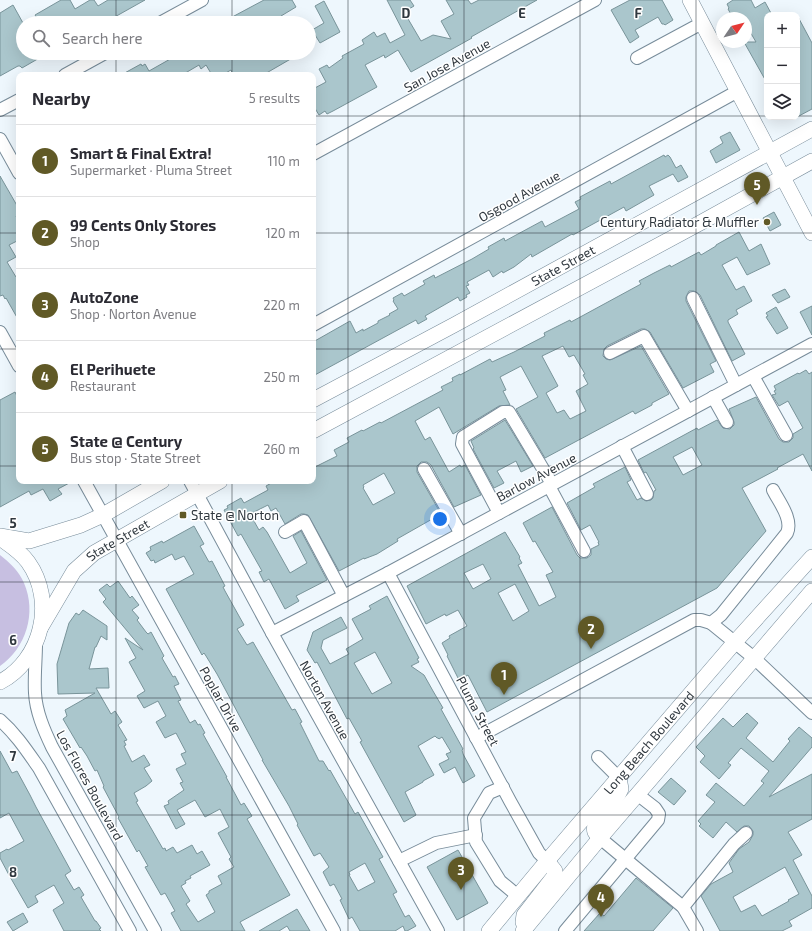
<!DOCTYPE html>
<meta charset="utf-8">
<style>
:root{--surface:#fff;--page:#f7f7f7;--text:#2b2b33;--muted:#7c7c81;--line:#e1e1e2;--accent:#605926}
body{margin:0;font-family:"Exo 2",sans-serif;background:var(--page);color:var(--text)}
.controls{position:absolute;right:12px;top:12px;display:grid;overflow:hidden;border-radius:8px;box-shadow:0 4px 16px #0002}
.controls button{width:36px;height:36px;display:grid;place-items:center;padding:0;border:0;border-bottom:1px solid var(--line);background:var(--surface);color:var(--text);font:20px sans-serif}
.compass{position:absolute;left:716px;top:12px;width:36px;height:36px;border-radius:50%;background:var(--surface);box-shadow:0 4px 16px #0002;rotate:55deg}
.you{position:absolute;left:440px;top:519px;width:14px;height:14px;margin:-10px;border:3px solid #fff;border-radius:50%;background:#1a73e8;box-shadow:0 0 0 6px #1a73e833}
.badge{display:grid;place-items:center;width:26px;height:26px;border-radius:50%;background:var(--accent);color:#fff;font-size:13px;font-weight:700}
.pin{position:absolute;translate:-50% -33px;filter:drop-shadow(0 1px 2px #0008)}
.pin::after{content:'';position:absolute;top:21px;width:14px;height:12px;background:inherit;clip-path:polygon(0 0,100% 0,50% 100%)}
.list{margin:0;padding:0;list-style:none}
h2{display:flex;justify-content:space-between;align-items:center;height:52px;margin:0;padding:0 16px;font-size:17px}
h2 small{font-size:13px;font-weight:400;color:var(--muted)}
.list li{display:grid;grid-template-columns:26px 1fr auto;gap:12px;align-items:center;box-sizing:border-box;height:72px;padding:0 16px;border-top:1px solid var(--line)}
.list b{display:block;font-size:15px;white-space:nowrap}
.list p{margin:0;font-size:13px;white-space:nowrap;color:var(--muted)}
.list em{font-size:13px;font-style:normal;color:var(--muted)}
.icon{flex:none;width:22px;height:22px;fill:none;stroke:currentColor;stroke-width:2;stroke-linecap:round;stroke-linejoin:round}
.map{position:relative;flex:none;width:812px;height:931px;overflow:hidden}
.search{position:absolute;background:var(--surface);box-shadow:0 4px 16px #0002;left:16px;top:16px;width:300px;height:44px;display:flex;align-items:center;gap:10px;box-sizing:border-box;padding:0 14px;border-radius:22px;color:var(--muted);font-size:15px}
.panel{position:absolute;background:var(--surface);box-shadow:0 4px 16px #0002;left:16px;top:72px;width:300px;height:412px;border-radius:8px}
.map>svg:first-child{display:block}
.green{fill:#c7bfe1}
.building{fill:#aac6cc;stroke:#79949a;fill-rule:evenodd}
.lines{fill:none;stroke-linecap:round;stroke-linejoin:round}
.minor-casing{stroke:#788c9a;stroke-width:14}
.major-casing{stroke:#788c9a;stroke-width:16}
.minor{stroke:#fff;stroke-width:12}
.major{stroke:#fff;stroke-width:15}
.grid{fill:none;stroke:#30383f;stroke-width:1;stroke-opacity:0.55}
.poi-dot{fill:#605926;stroke:#fff;stroke-width:1.5}
.labels{text-anchor:middle;stroke-width:3;stroke-linejoin:round;paint-order:stroke}
.street-label{font-size:13px;fill:#30383f;stroke:#fff}
.poi-label{font-size:13px;fill:#30383f;stroke:#fff;text-anchor:end}
.grid-label{font-size:13px;text-anchor:middle;font-weight:bold;fill:#30383f;stroke:#fff;stroke-width:3;stroke-linejoin:round;paint-order:stroke}
</style>
<div class="map">
<svg width="812" height="931" viewBox="0 0 812 931">
<rect width="100%" height="100%" fill="#eef7fd"/>
<path class="green" d="M0,555C10,563 19,571 24,583C37,613 26,648 0,666Z"/>
<g class="building">
<path d="M61,0H70L75,9L90,0H94L98,6L108,0H145L104,23H40L35,15Z"/>
<path d="M264,0H292L296,7L281,16L283,20L279,23H221Z"/>
<path d="M387,0H410L414,6L404,12L421,41L433,35L451,39L441,21L454,14L446,0H468L471,4L479,0H537L471,37L472,38L411,72L398,50L385,58L384,55L365,65L377,87L333,111L327,114L325,111L319,115L313,105V89L326,82L319,69L327,65L329,68L343,58L342,56L364,44L362,40L374,32L377,37L385,33L390,43L405,35Z"/>
<path d="M630,0H662L673,20L665,25L664,24H662L658,17L635,30L639,37L630,43L611,10Z"/>
<path d="M733,0H751L755,8L765,2L772,15H767V83L744,42H756L746,25V18H733L728,9L729,8L727,4Z"/>
<path d="M324,1L340,32L320,43L312,30L324,23L315,6Z"/>
<path d="M13,5L23,23V53H48L22,68L20,66H18L0,76V13Z"/>
<path d="M797,15L812,43V109L797,117Z"/>
<path d="M169,53H242L245,59L256,53H301L263,75H233L231,70L222,75H212L206,65L201,69L199,65L182,75H121L141,64L142,66L145,64L149,71L172,58Z"/>
<path d="M730,132L740,150L716,163L710,151L723,143L720,137Z"/>
<path d="M664,155L665,157L668,155L670,157L676,168L681,165L688,177L678,182L673,174L649,186L654,195L626,211L624,207L573,235L572,234L532,257L531,254L514,267L503,273L502,271L493,277L489,270L467,282L469,285L466,286L470,293L466,295L467,297L460,301L458,297L425,316L427,319L418,324L416,320L313,376V342L350,321L356,333L363,329V331L378,323V321L390,315L389,314L398,309L393,301L394,300L393,298L402,293L404,296L425,284L423,281L434,275L435,278L472,259L489,249L488,247L504,238L505,241L542,221L545,227L579,209L575,202L581,199L580,197L610,181L611,184Z"/>
<path d="M0,176L19,209V214L16,216L19,223V240L9,245L16,257L7,262L16,277L19,275V321L6,298L5,299L3,295L0,296Z"/>
<path d="M774,212L781,225L770,231L763,218Z"/>
<path d="M739,232L749,251L761,244L770,264L747,275L737,257L722,265L736,290L744,286L752,301L736,310L738,314L728,320V322L745,354L732,361L700,295L694,291H689L686,297V301L716,361L710,364L714,372L683,388L650,332L645,329H641L607,346L604,349L603,356L606,359L610,360L641,346L669,394L652,403V405L635,414L633,411L545,458L516,409L538,397L521,366L500,377L506,390L503,391L510,405L499,406L453,434L439,407L415,421L425,440L430,437L449,472L460,465L461,467L465,465L481,495L454,507L431,465L427,462H421L417,466V472L441,514L397,539L398,541L377,554L364,559V558L339,571L308,515L304,514H301L285,524L276,508L271,511L268,505L250,514L259,530L263,527L267,532L290,573L307,563L293,536L301,531L327,580L296,596L299,601L285,609L269,579L264,582L259,572L262,571L241,534L238,536L224,510L228,508L227,506L241,498L244,503L268,490L266,486L275,481H313V468L337,456L334,450L349,442L347,438L362,430L363,431L380,422L381,423L443,390L441,387L453,381L452,378L460,374V375L490,359L492,362L514,352L545,336L544,333L570,320L571,322L641,284L639,281L654,273L670,265L671,267L699,252L701,255L716,246V245ZM563,346L569,357L574,355L585,374L583,375L588,384L576,391L586,411L570,419L564,410L557,413L546,393L558,386L542,356ZM384,473L395,493L373,505L363,488L364,487L363,485Z"/>
<path d="M785,289L790,297L778,303L772,295Z"/>
<path d="M812,306V335L800,312Z"/>
<path d="M776,307L788,328L777,334L766,317L768,316L766,313Z"/>
<path d="M806,370L809,374L812,372V471L803,454L777,468L778,469L742,488L766,531L717,588L487,712L468,675L459,680L447,656L448,655L442,643L450,638L449,636L467,626L458,610L446,616L445,614L426,624L407,586L505,532L520,557L519,558L522,563L518,565L539,606L556,597L546,575L553,572L535,541L533,542L523,523L552,507L577,555L580,558H587L591,555V549L599,545L598,542H599L590,525L581,530L567,503L595,487L593,484L625,467L631,480L627,482L637,500L641,498L646,501L651,500L653,498L654,491L656,490L646,472L644,473L638,460L697,428L698,430L717,420L723,428L730,429L734,425V422L729,409L756,397L779,439L783,442H789L793,438V434L803,428L788,401L779,406L772,395L776,394L774,391L776,390L774,386L798,373L799,374ZM692,447L702,465L683,475L673,457ZM483,564L491,579L473,589L464,573ZM515,584L529,611L513,621L498,593Z"/>
<path d="M15,392L19,400V481H73L58,489L62,494L50,501L43,489L31,495L29,491L0,507V400Z"/>
<path d="M505,420L533,466L521,472L516,461L497,471L504,483L494,488L473,449L474,448L471,441Z"/>
<path d="M194,526L204,544L200,546L209,562L212,561L225,586L223,587L225,591L244,625L237,629L247,645L253,642L292,710L295,709L302,722L300,723L319,761H323L329,771L330,770L355,814L358,812L383,857L379,859L397,892L393,894L405,917L409,915L416,926L407,931H405L403,926L395,931H360L352,917L349,919L340,900L342,899L334,884L330,886L323,872L329,867L320,853L314,856L297,825L298,824L289,806L262,760H263L217,674L206,656L204,653L202,655L166,589L194,574L184,556L175,560L172,554L155,563L154,560L151,561L146,553L151,550L150,547L162,541L163,543ZM365,863L375,882L358,891L349,875H350L349,872Z"/>
<path d="M118,581L130,598L132,596L139,605L132,610L139,618L137,620L146,632L148,634L151,632L164,656L162,658L173,677L175,676L179,684L174,686L181,700L178,701L190,723L195,720L198,725L200,724L205,733L203,734L227,777H226L241,805L244,803L252,816L247,819L290,895L240,922L245,931H181L171,913L175,911L165,893L161,895L145,867L148,866L139,850L137,852L118,818L119,817L103,787L104,786L97,770L95,771L87,756L81,747L80,748L63,719L67,716L65,710L95,693L58,694L57,664L69,623L76,613L79,615L83,610L107,626V640L101,636L96,647H95L89,669L108,668L109,688H96L111,714L115,711L122,722L118,725L127,740L124,741L126,745L124,746L132,762L144,755L150,765L144,768L152,781L146,786L134,793L138,801L136,802L163,849L165,848L166,851L173,847L177,853L192,845L197,854L202,851L210,865L190,876L191,878L185,881L186,883L181,886L190,901L186,904L198,922L215,912L206,895L209,893V891L222,884L218,876L234,867L229,859L231,857L218,833L229,827L220,809L205,817L195,800L177,810L185,824L176,829L164,806L169,804L168,801L184,790L180,783L183,782L176,769L186,764L181,754L186,752L176,733L165,738L156,722L166,716L158,701L144,708L137,696L145,691L129,662L136,658L125,638L143,650L103,602L106,599L99,590L107,584L110,587Z"/>
<path d="M387,596L419,658L417,659L419,662L411,666L424,675L433,691L443,708L441,709L463,749L462,750L463,754L475,776L463,783L455,767L444,773L439,764L449,759L446,754L451,752L442,737L439,739L438,738H437L435,736L418,746L434,775L423,781V782L405,792L416,815L404,822L360,742L362,741L349,718L347,719L317,662L315,663L307,650L313,632L341,617L347,628L323,640L321,648L330,664L349,654L346,649L363,639L352,619L371,609L369,606ZM375,652L392,683L372,694L354,663Z"/>
<path d="M747,713L758,723L746,738L773,762L790,741L788,739L799,727L812,738V747L769,797L812,774V819L788,832L802,855L793,860L812,896V908L789,921L792,926L782,931H720L701,896L711,884L733,872L729,863L739,849L749,842L753,835V831L749,826H744L737,832L726,822L713,838L699,826L701,824L698,821L715,802L706,795L716,783L744,806L764,783L761,781L769,771L741,748L728,763L731,765L719,779L700,762L705,756L696,747L723,718L733,727ZM785,867L799,894L788,900L789,901L762,916L755,905L741,912L733,897Z"/>
<path d="M0,751L12,773L17,771L30,795L36,807L71,871L65,875L74,890L79,887L84,895L81,897L95,921H96L101,928L99,929L101,931H64L53,910L64,903L54,885L35,896L38,902L28,908L9,875L0,858V853L7,849L8,850L24,841L9,813L0,818Z"/>
<path d="M671,778L686,791L674,805L658,792Z"/>
<path d="M458,850L488,903L457,920L427,867Z"/>
<path d="M636,878L673,908L653,931H584L600,913L604,916Z"/>
<path d="M297,909L310,931H290L287,926L279,931H259Z"/>
<path d="M23,913L28,922L13,931L7,922Z"/>
</g>
<g class="lines">
<defs>
<g id="minor">
<path d="M160,23L202,0"/>
<path d="M637,58L702,23"/>
<path d="M65,75L105,53"/>
<path d="M0,110L19,100"/>
<path d="M0,139L19,173"/>
<path d="M313,154L595,0"/>
<path d="M693,298L736,385"/>
<path d="M313,325L738,91"/>
<path d="M0,332L19,366"/>
<path d="M610,353L644,336L688,411"/>
<path d="M753,376L786,435"/>
<path d="M713,397L727,422"/>
<path d="M622,446L647,494"/>
<path d="M424,469L461,534"/>
<path d="M84,481L334,931"/>
<path d="M190,481L272,633L438,931"/>
<path d="M549,486L584,551"/>
<path d="M499,513L462,444L463,437L503,412H509L552,484"/>
<path d="M285,532L304,521L344,596"/>
<path d="M388,573L510,801L539,853L547,861"/>
<path d="M711,623L754,658L812,713"/>
<path d="M272,633L388,573L812,344"/>
<path d="M36,643C36,660 34,677 35,693C36,712 44,730 52,747L155,931"/>
<path d="M0,720C16,734 27,751 39,768L130,931"/>
<path d="M476,738L694,620H701L711,623L721,615L787,533C793,519 779,502 773,490"/>
<path d="M598,757L619,778"/>
<path d="M503,787L489,793L474,818L476,842L500,881L518,896"/>
<path d="M600,838L683,907L697,931"/>
<path d="M399,861L436,843L476,835"/>
<path d="M683,907L734,844L746,833"/>
<path d="M565,931L658,820L659,814L655,808L637,794"/>
</g>
<g id="major">
<path d="M690,0L812,233"/>
<path id="s1" d="M313,400L454,325L812,129"/>
<path d="M313,431L700,223L812,161"/>
<path d="M0,536L29,541L81,525L103,515L162,481"/>
<path d="M0,538C10,545 21,552 28,562C56,601 42,660 0,682"/>
<path id="s2" d="M41,627L74,571L94,553L220,481"/>
<path d="M600,838C596,834 593,832 595,825L618,795L621,789L619,778"/>
<path d="M525,928L523,922L524,915L555,875V871L547,861"/>
<path id="s3" d="M489,931L547,861L735,642L812,557"/>
<path d="M523,931L600,838L812,591"/>
</g>
</defs>
<use href="#minor" class="minor-casing"/>
<use href="#major" class="major-casing"/>
<use href="#minor" class="minor"/>
<use href="#major" class="major"/>
</g>
<path class="grid" d="M116,0V23M232,0V23M348,0V931M464,0V931M580,0V931M696,0V931M116,53V75M232,53V75M0,116H19M313,116H767M797,116H812M0,233H19M313,233H812M0,349H19M313,349H812M0,466H19M313,466H812M116,481V931M232,481V931M0,582H812M0,698H812M0,815H812"/>
<g class="poi-dot">
<circle cx="767" cy="222" r="4"/>
<rect x="179" y="511" width="8" height="8" rx="2"/>
</g>
<g class="labels">
<g class="street-label">
<text transform="translate(447 65) rotate(-29)" y="5">San Jose Avenue</text>
<text transform="translate(519 196) rotate(-29)" y="5">Osgood Avenue</text>
<text dy="5" stroke="none"><textPath href="#s1" startOffset="284">State Street</textPath></text>
<text transform="translate(536 477) rotate(-28)" y="5">Barlow Avenue</text>
<text dy="5" stroke="none"><textPath href="#s2" startOffset="119">State Street</textPath></text>
<text transform="translate(221 699) rotate(61)" y="5">Poplar Drive</text>
<text transform="translate(325 700) rotate(61)" y="5">Norton Avenue</text>
<text transform="translate(478 711) rotate(62)" y="5">Pluma Street</text>
<text dy="5" stroke="none"><textPath href="#s3" startOffset="247">Long Beach Boulevard</textPath></text>
<text transform="translate(90 785) rotate(61)" y="5">Los Flores Boulevard</text>
</g>
<g class="poi-label">
<text x="759" y="227">Century Radiator &amp; Muffler</text>
<text x="191" y="520" text-anchor="start">State @ Norton</text>
</g>
</g>
<g class="grid-label">
<text x="406" y="18">D</text>
<text x="522" y="18">E</text>
<text x="638" y="18">F</text>
<text x="13" y="528">5</text>
<text x="13" y="645">6</text>
<text x="13" y="761">7</text>
<text x="13" y="877">8</text>
</g>
</svg>
<div class="controls">
<button>+</button>
<button>−</button>
<button><svg class="icon" aria-label="layers" viewBox="0 0 24 24"><path d="M12 4l9 5-9 5-9-5zM3 14l9 5 9-5"/></svg></button>
</div>
<svg class="compass" viewBox="-18 -18 36 36"><path d="M0-13l5 13h-10z" fill="#e53935"/><path d="M0 13l5-13h-10z" fill="#7c7c81"/></svg>
<div class="you"></div>
<div class="pin badge" style="left:504px;top:695px">1</div>
<div class="pin badge" style="left:591px;top:649px">2</div>
<div class="pin badge" style="left:461px;top:890px">3</div>
<div class="pin badge" style="left:601px;top:917px">4</div>
<div class="pin badge" style="left:757px;top:205px">5</div>
<div class="search"><svg class="icon" aria-label="search" viewBox="0 0 24 24"><circle cx="10" cy="10" r="6"/><path d="M15 15l6 6"/></svg>Search here</div>
<section class="panel">
<h2>Nearby<small>5 results</small></h2>
<ul class="list">
<li><span class="badge">1</span><div><b>Smart &amp; Final Extra!</b><p>Supermarket · Pluma Street</p></div><em>110 m</em></li>
<li><span class="badge">2</span><div><b>99 Cents Only Stores</b><p>Shop</p></div><em>120 m</em></li>
<li><span class="badge">3</span><div><b>AutoZone</b><p>Shop · Norton Avenue</p></div><em>220 m</em></li>
<li><span class="badge">4</span><div><b>El Perihuete</b><p>Restaurant</p></div><em>250 m</em></li>
<li><span class="badge">5</span><div><b>State @ Century</b><p>Bus stop · State Street</p></div><em>260 m</em></li>
</ul>
</section>
</div>
